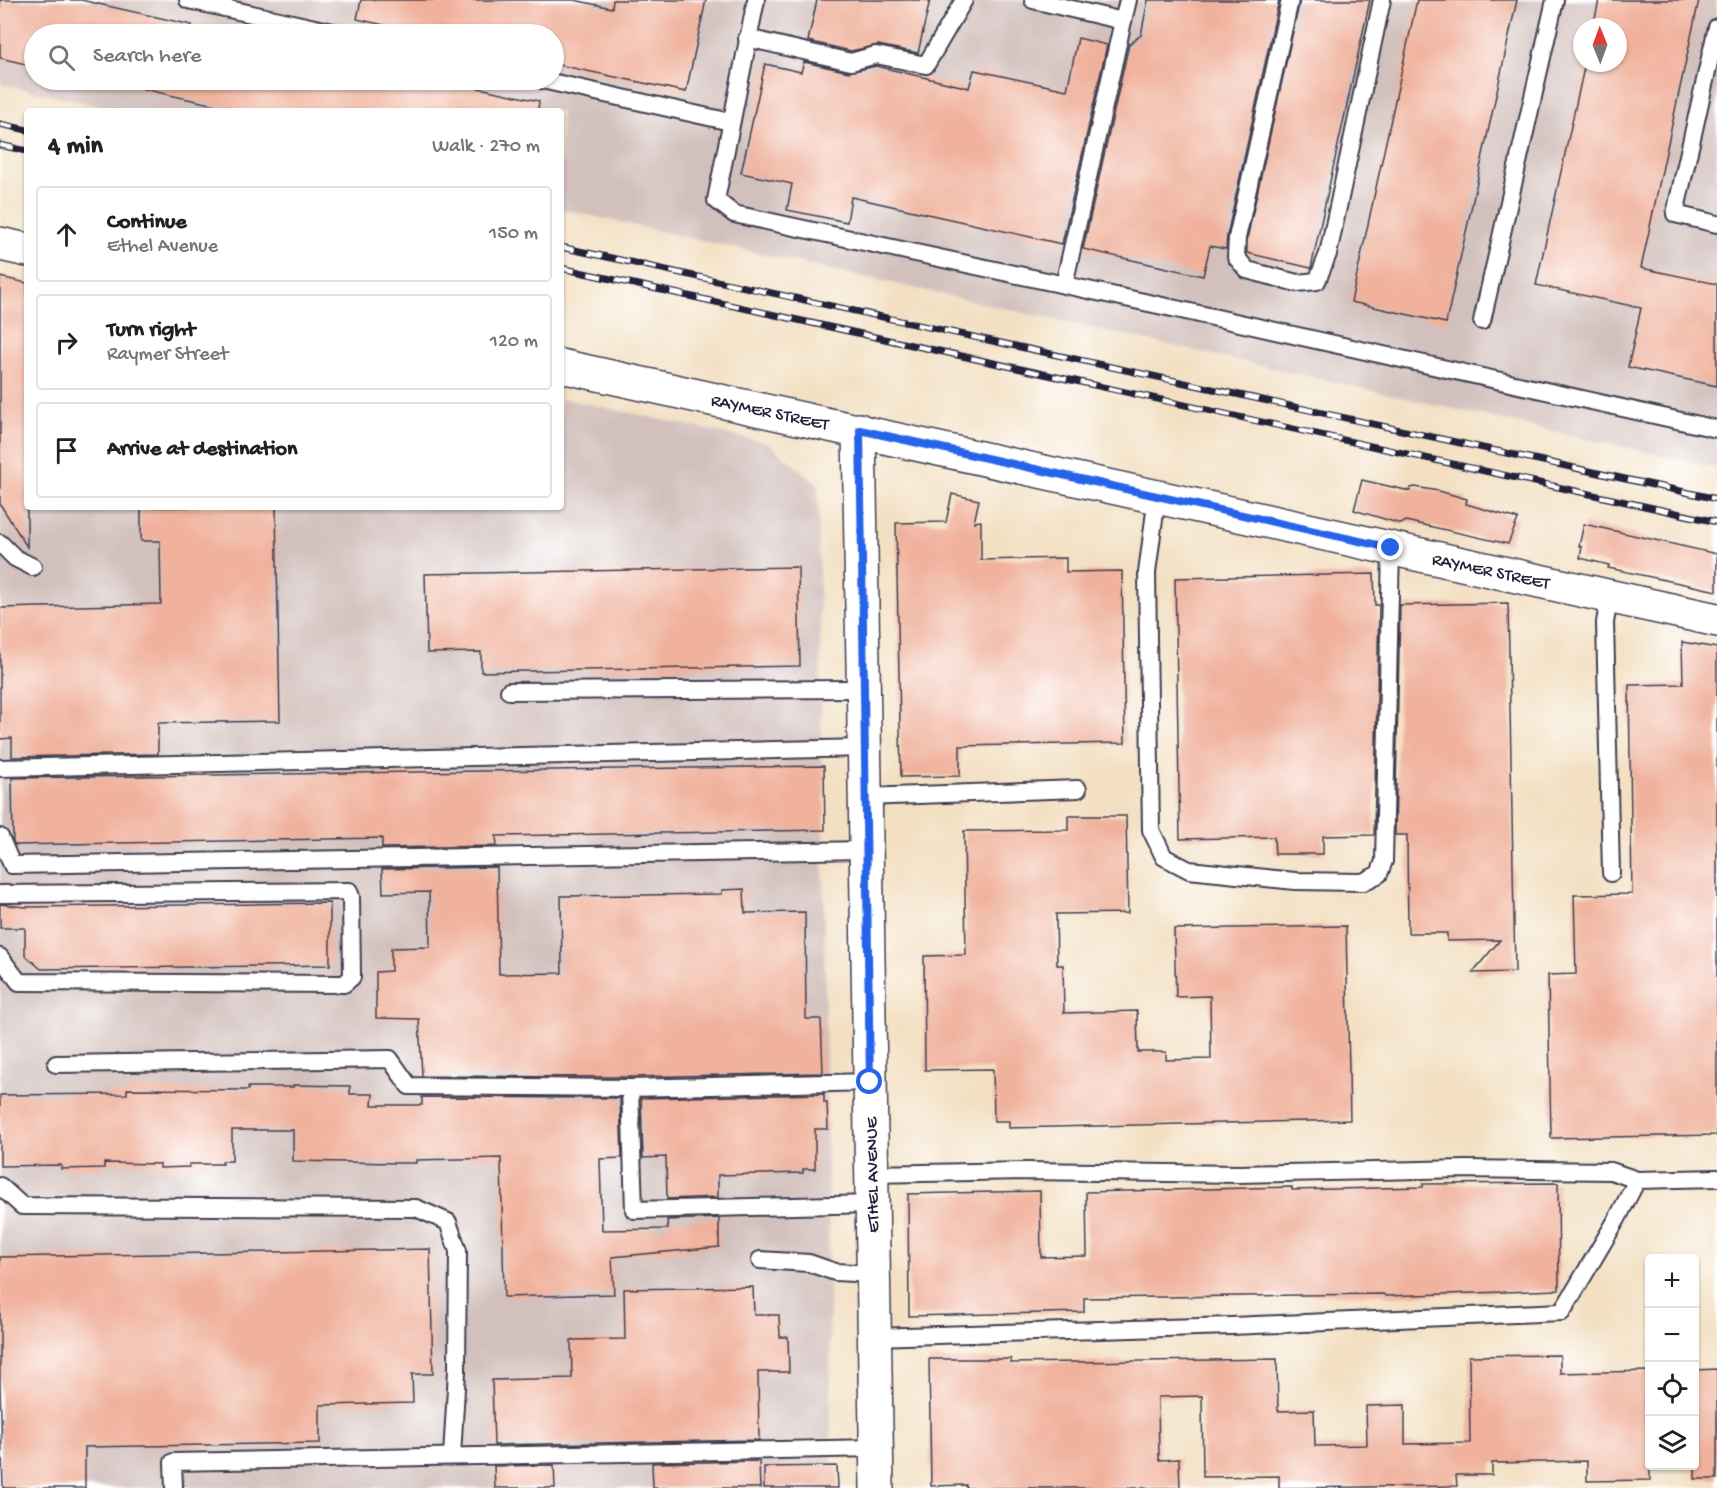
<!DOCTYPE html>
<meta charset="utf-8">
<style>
:root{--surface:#fff;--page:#f6f6f6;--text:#202124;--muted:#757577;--line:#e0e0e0}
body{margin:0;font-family:"Gochi Hand",sans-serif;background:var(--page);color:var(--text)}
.controls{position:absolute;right:18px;bottom:18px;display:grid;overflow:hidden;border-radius:6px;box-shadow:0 2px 4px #0004}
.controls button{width:54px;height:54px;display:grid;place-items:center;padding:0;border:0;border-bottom:2px solid var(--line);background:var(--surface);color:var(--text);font:30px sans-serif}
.compass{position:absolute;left:1573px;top:18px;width:54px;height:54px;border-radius:50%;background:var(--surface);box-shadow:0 2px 4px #0004;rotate:359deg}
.stop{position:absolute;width:18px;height:18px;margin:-14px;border:4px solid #2563eb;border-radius:50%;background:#fff}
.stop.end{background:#2563eb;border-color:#fff;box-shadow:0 2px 6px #0008}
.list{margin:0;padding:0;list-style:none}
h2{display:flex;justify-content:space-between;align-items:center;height:78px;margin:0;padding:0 24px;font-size:26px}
h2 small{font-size:20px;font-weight:400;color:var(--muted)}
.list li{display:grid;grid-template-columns:39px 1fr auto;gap:18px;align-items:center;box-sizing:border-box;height:96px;margin:0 12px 12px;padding:0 12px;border:2px solid var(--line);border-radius:6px}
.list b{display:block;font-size:22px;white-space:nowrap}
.list p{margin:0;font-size:20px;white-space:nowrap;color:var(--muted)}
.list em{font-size:20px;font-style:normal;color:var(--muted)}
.icon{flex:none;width:33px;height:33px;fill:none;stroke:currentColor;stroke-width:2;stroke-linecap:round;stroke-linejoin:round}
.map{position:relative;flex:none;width:1717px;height:1488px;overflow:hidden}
.search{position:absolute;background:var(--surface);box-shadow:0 2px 4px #0004;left:24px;top:24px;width:540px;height:66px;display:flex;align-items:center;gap:15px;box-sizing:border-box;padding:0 21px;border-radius:33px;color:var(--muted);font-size:22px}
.panel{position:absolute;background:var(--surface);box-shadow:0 2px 4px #0004;left:24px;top:108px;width:540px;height:402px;border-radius:6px}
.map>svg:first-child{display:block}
.industrial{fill:#d1c0bc;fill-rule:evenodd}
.building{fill:#f0b29d}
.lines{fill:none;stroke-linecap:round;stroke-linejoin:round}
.lane-casing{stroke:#413e4f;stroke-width:20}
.street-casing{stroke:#413e4f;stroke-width:36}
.lane{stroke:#fff;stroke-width:16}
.street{stroke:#fff;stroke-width:33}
.rail-casing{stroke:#22223b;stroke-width:7}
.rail{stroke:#fff;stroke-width:4.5;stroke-dasharray:14;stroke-linecap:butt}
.route{stroke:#2563eb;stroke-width:8}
.labels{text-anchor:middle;stroke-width:4.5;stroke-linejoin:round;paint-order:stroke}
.street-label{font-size:18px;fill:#22223b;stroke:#fff}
</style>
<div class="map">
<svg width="1717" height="1488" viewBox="0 0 1717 1488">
<rect width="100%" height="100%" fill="#fff"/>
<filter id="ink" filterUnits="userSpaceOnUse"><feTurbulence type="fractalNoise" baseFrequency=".0167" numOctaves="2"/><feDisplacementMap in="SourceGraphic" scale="12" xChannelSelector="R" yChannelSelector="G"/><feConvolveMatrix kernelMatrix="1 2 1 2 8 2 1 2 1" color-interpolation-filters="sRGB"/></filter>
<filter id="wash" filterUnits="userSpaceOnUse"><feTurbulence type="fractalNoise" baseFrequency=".008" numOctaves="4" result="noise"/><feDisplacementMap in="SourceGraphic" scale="24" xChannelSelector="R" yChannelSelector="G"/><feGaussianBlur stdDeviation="1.35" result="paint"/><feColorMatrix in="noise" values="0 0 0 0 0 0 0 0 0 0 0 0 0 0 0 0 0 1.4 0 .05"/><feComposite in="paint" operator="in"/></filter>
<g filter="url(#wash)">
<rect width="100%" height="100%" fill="#f3e0c3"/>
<g class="industrial">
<path d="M0,0H1717V468L561,209V111H122L0,84ZM1582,27H1618V63H1582ZM34,34H554V80H34Z"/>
<path d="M0,276L27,282V507H561V398L768,443L818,485L832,1488H0Z"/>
</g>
<g id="blocks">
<g class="building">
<path d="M0,0H81L192,25L191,34H34V66L0,58Z"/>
<path d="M361,0H574L612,8L613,0H706L686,92L554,64V34H424L357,19Z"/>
<path d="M817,0H930L918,53L878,45L851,51L808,41Z"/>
<path d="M1148,0H1279L1227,236L1226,249L1210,246L1203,276L1083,249L1129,44L1141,35Z"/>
<path d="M1300,0H1370L1311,268L1247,253V239Z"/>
<path d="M1417,0H1517L1446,323L1351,302Z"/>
<path d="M1599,0H1699L1641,268L1717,284V386L1628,367L1641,308L1536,285L1585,63H1618V27H1593Z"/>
<path d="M1078,38L1107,45L1062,244L851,197L847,222L787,210L792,184L741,173L765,64L801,72L804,62L849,72L876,66L969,88L974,70L1067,90Z"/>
<path d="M144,80H442L539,101L538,111H241L143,89Z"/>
<path d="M0,277L27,283V547L0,504Z"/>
<path d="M1362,480L1410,491L1411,488L1415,487L1439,491L1467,499L1466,504L1518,519L1508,544L1406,521L1401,524L1354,510Z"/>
<path d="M952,494L979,500L974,522L981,521V560L1066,558V572L1122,571L1125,743L960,746V776L901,777L896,523L946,522Z"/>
<path d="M141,507H276L280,721L158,723V754L12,757V738L0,739V608L161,604L160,541H141Z"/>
<path d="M1584,524L1717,554V591L1608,568L1609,565L1580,558L1582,547L1579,546Z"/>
<path d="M798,567L800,666L481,672V652L427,653L425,574Z"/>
<path d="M1374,574L1375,605H1379L1374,835L1323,836V854H1275L1274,837L1180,839L1175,578Z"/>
<path d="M1508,603L1515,972L1472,973L1500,940L1447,941V933H1408L1407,835H1395L1400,605Z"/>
<path d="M1682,642L1717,648V1135L1551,1138L1548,975L1576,974L1574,895L1632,894L1629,685L1683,684Z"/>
<path d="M824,766L825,830L496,836L497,846L382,848V838L15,845L13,842L12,778Z"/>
<path d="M1068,816H1126L1128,913L1056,914L1057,965H1063L1064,1013L1137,1011L1138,1052H1166V1060L1211,1059L1210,996L1176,997L1174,929L1346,926L1350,1120L1009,1128V1121H994L993,1069L925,1070L924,956L966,955L964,831L1068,830Z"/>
<path d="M497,867L499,974L562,973L561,896L722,894V890L744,889L745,913L805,912L806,1019H821L823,1073L630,1077L422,1076L419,1019L376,1018V972L391,971V948L430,947L429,892L383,893L382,869Z"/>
<path d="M330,903V965L41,969L25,955V928H0V904L25,907Z"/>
<path d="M293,1085L350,1086V1094H373L372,1105H422V1097L620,1098L622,1158L600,1159L602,1230L668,1229L667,1220L719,1218V1247L612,1257L614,1294L504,1297L501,1158L416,1160V1163H395L293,1161V1130H232V1161H222L223,1164H189V1167L160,1168V1164L104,1163V1168L61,1169V1165L0,1166V1095L127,1094V1089L248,1090V1087H293Z"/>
<path d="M824,1094V1103H827L828,1129H815V1169H803V1173L718,1175V1197L667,1199L666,1157L643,1158L641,1098Z"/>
<path d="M1558,1183L1559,1290L1386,1296L1383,1294L1084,1298V1312L909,1316L908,1194L1040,1191L1041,1257L1087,1256L1086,1192L1292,1187V1190L1423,1187V1184Z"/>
<path d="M430,1249L433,1374H412L413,1403L320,1405V1443L85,1447V1488H3L0,1382V1257Z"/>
<path d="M753,1287L754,1315H779L780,1337H788L789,1372H758L759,1440L494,1445L492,1380L572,1378L571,1340L625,1339L624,1289Z"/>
<path d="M1560,1355V1373L1650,1371V1480L1587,1481V1461L1492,1463V1475H1456L1457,1486L1279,1488V1476L1203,1477L1202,1396L1158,1397L1159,1460L1179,1459L1180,1488H966V1485L931,1486L929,1359H1011V1363L1277,1359L1278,1411L1314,1410L1315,1446L1367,1445L1366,1406L1405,1405V1444L1470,1443L1469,1356Z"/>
<path d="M1717,1369V1479H1695V1370Z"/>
<path d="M759,1461L760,1488H653L652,1463Z"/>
<path d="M554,1465L555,1488H495L494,1466Z"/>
<path d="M837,1466L838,1488H764V1467Z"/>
</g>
</g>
</g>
<g filter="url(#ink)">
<use href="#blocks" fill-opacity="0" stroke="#413e4f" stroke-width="1.5"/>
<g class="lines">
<defs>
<g id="lane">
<path d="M188,0L342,34"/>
<path d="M756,0L716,200L734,214L1172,308L1717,429"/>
<path d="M1033,0L1123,21L1128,0"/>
<path d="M1290,0L1237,238L1236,257L1247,270L1297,283L1317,281L1328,254L1382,0"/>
<path d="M1717,27L1675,214L1717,224"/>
<path d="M747,38L851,62L876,55L926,65L964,0"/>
<path d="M542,80L731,122"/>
<path d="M1064,285L1123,21"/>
<path d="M1482,321L1555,0"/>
<path d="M1157,496L1147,573L1151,830L1164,857L1189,870L1295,881L1363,882L1379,874L1384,861L1391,548"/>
<path d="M0,543L15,558L33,567"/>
<path d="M1610,596L1605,622L1611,873"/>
<path d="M509,691L864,689"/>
<path d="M0,768L865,748"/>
<path d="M865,797L1078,789"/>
<path d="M0,837L12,865L866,850"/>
<path d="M0,894L349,891L351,897L352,977L344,984L19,982L0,957"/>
<path d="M56,1064L390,1059L409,1086L630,1088L634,1210L872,1204"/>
<path d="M630,1088L870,1082"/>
<path d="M871,1174L1026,1171L1239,1174L1466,1169L1611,1171L1637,1180"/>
<path d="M0,1186L22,1206L416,1208L448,1222L458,1251L457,1371L452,1456"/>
<path d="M760,1260L809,1263L835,1272L873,1274"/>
<path d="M874,1337L1231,1326L1562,1312L1617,1219L1637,1180L1717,1178"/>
<path d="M174,1488L173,1462L876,1448"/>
</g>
<g id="street">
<path d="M0,244L27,250"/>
<path d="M561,366L1717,620"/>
<path d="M859,430L877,1488"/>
</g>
</defs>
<use href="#lane" class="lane-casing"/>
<use href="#street" class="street-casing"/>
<use href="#lane" class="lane"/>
<use href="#street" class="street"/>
<defs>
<g id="rail">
<path d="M0,124L27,130"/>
<path d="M0,145L27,151"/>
<path d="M561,247L1717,499"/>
<path d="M561,268L1717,522"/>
</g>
</defs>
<use href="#rail" class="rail-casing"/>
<use href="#rail" class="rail"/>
</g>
</g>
<g class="lines" filter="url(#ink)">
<path class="route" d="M870,1082L860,430L1391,548"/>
</g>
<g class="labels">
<g class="street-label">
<text transform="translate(770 411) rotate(12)" y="6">RAYMER STREET</text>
<text transform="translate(1491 570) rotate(12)" y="6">RAYMER STREET</text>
<text transform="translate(871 1175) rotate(-91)" y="6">ETHEL AVENUE</text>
</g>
</g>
</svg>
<div class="controls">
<button>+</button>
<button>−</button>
<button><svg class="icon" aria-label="locate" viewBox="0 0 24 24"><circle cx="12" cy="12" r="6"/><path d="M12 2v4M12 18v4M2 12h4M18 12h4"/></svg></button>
<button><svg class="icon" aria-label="layers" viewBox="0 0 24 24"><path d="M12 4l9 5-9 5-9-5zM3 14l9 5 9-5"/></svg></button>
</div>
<svg class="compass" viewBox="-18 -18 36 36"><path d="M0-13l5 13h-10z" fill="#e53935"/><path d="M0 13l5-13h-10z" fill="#757577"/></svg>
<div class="stop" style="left:870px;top:1082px"></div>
<div class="stop end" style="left:1391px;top:548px"></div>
<div class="search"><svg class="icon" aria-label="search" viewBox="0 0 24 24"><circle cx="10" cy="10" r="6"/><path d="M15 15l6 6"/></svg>Search here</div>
<section class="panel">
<h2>4 min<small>Walk · 270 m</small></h2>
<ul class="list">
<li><svg class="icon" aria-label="ahead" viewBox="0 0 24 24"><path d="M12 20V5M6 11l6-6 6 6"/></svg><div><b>Continue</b><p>Ethel Avenue</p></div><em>150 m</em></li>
<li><svg class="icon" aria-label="right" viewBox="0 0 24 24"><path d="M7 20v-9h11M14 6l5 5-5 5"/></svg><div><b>Turn right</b><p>Raymer Street</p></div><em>120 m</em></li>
<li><svg class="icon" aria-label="arrive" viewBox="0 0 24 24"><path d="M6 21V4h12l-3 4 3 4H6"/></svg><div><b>Arrive at destination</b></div></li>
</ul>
</section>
</div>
